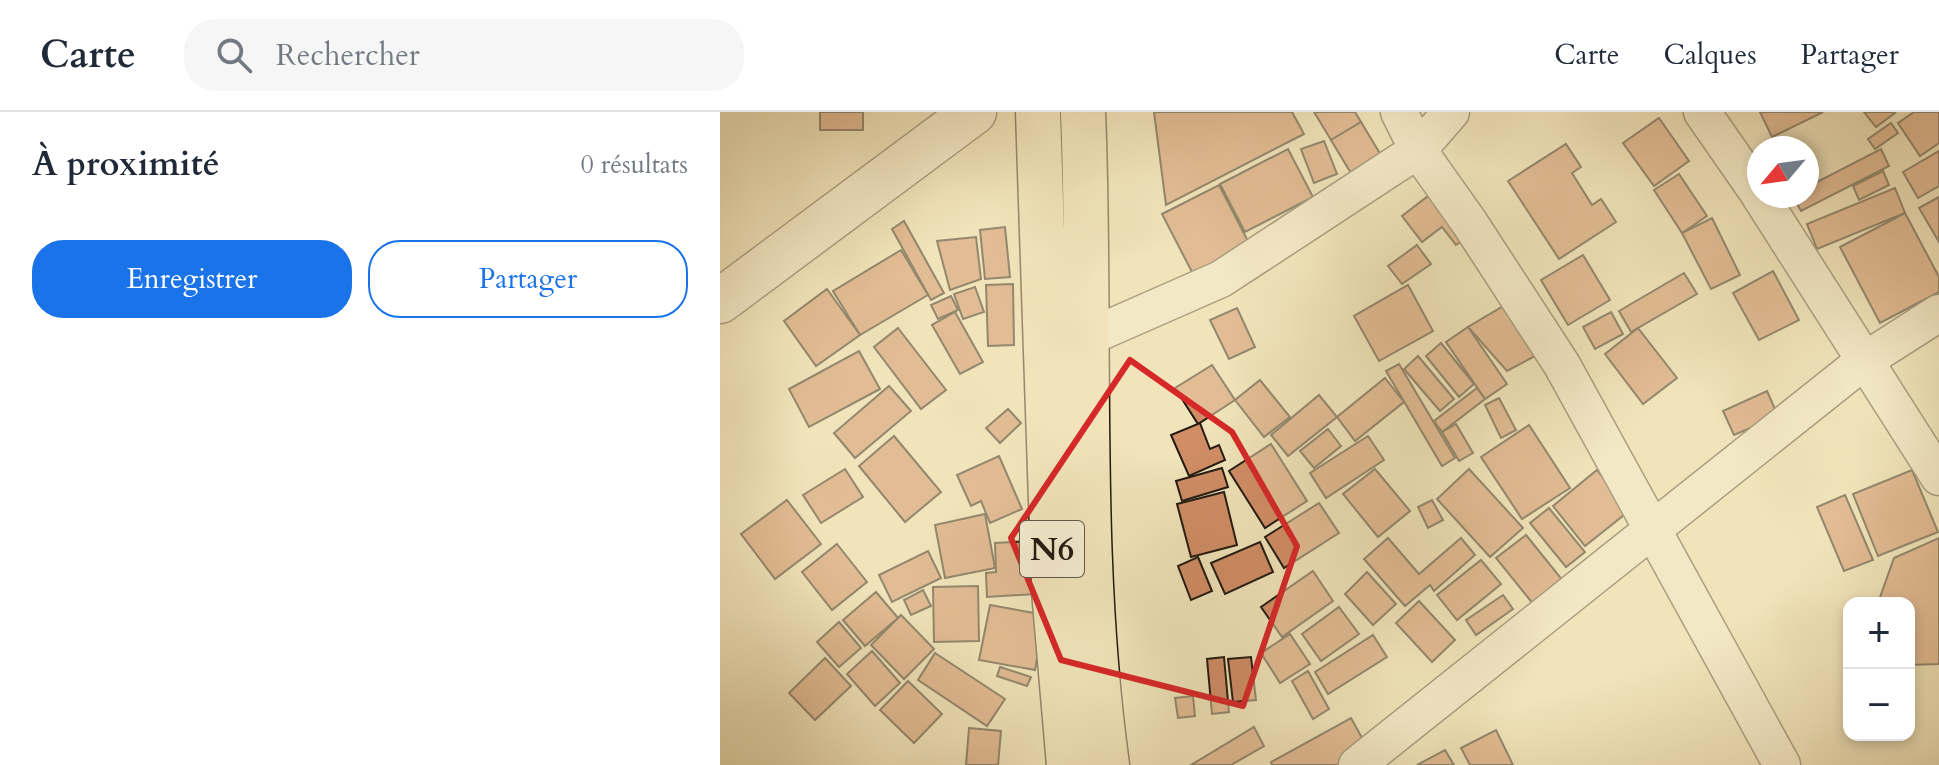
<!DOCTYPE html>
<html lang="fr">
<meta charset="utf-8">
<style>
:root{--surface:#fff;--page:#f6f6f7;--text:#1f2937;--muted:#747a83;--line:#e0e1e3;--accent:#1a73e8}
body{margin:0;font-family:Cardo,serif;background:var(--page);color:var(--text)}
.controls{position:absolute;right:24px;bottom:24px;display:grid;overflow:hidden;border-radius:16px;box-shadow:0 4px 12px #0003}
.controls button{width:72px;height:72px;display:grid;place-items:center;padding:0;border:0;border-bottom:2px solid var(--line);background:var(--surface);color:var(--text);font:40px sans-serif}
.compass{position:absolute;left:1027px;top:24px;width:72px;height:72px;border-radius:50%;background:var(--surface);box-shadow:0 4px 12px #0003;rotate:241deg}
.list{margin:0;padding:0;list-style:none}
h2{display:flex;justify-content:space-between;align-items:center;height:104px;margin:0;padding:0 32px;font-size:34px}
h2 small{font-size:26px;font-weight:400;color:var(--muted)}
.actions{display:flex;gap:16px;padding:24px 32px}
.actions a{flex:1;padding:18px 0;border:2px solid var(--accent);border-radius:32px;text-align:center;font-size:28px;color:var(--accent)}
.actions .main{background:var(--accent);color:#fff}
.icon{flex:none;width:44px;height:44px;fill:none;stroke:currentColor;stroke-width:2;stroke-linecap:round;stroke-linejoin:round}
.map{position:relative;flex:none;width:1219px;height:653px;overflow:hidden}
header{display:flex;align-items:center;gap:48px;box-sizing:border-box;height:112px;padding:0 40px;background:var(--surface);border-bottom:2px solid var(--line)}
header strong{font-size:38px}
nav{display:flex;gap:44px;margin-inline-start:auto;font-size:28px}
.search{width:560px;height:72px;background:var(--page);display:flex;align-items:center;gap:20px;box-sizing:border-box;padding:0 28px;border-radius:32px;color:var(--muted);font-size:30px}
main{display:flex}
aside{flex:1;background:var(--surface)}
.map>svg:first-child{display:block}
.building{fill:#d08d66;stroke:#221a11;stroke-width:2}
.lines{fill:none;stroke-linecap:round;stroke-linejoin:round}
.minor-casing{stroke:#564c3b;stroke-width:39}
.tertiary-casing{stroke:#564c3b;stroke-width:47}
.trunk-casing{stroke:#221a11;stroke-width:47}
.minor{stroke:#f6edd2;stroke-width:36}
.tertiary{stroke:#f6edd2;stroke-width:44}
.trunk{stroke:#f1e4ba;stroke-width:44}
.marked{fill:none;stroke:#d62828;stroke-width:6;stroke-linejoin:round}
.labels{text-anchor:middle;stroke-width:6;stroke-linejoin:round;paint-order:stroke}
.shield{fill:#f6edd2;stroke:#62594b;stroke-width:2}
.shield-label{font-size:32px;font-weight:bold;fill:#221a11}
</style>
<header>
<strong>Carte</strong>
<div class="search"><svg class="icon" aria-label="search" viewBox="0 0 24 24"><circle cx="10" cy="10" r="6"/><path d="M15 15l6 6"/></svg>Rechercher</div>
<nav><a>Carte</a><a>Calques</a><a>Partager</a></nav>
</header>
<main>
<aside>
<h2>À proximité<small>0 résultats</small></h2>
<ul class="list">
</ul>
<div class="actions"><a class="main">Enregistrer</a><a>Partager</a></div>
</aside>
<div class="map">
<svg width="1219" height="653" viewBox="0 0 1219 653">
<rect width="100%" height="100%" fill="#f1e4ba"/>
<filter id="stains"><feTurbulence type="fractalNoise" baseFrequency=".0025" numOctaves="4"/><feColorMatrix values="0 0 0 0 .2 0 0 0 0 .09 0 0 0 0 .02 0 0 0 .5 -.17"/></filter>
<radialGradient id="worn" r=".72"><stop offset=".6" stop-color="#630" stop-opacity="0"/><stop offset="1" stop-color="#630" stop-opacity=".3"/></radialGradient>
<g class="building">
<rect x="100" y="0" width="43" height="18"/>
<path d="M434,0H572L584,22L446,93Z"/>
<path d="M594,0H635L641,10L611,28Z"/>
<path d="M1040,0H1103L1052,25Z"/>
<path d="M1144,0H1174L1175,1L1156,15Z"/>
<path d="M1194,0H1219V31L1200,44L1178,11Z"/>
<path d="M939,6L969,49L934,74L903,31Z"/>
<path d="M641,10L662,45L632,63L611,28Z"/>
<path d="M1171,11L1178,21L1155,37L1148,27Z"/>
<path d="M604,29L617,62L594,71L581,37Z"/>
<path d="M846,32L861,55L852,61L872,93L881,87L896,110L839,147L788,69Z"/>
<path d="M568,37L593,85L525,120L500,72Z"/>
<path d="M1161,37L1169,54L1081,99L1073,84H1087V75Z"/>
<path d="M1219,39V74L1198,86L1183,60Z"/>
<path d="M1163,59L1169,73L1139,88L1133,74Z"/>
<path d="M959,62L987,104L962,121L934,78Z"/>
<path d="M499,73L530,133L473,162L442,102Z"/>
<path d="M1175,76L1185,101L1097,137L1087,112Z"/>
<path d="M716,78L750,123L736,133L722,115L702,130L682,104Z"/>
<path d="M1219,85V130L1199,96Z"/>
<path d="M1185,101L1219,165V180L1160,211L1120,135Z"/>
<path d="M992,106L1020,163L991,177L962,121Z"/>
<path d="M184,109L224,181L211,188L172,117Z"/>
<path d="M285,115L290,165L265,167L260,118Z"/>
<path d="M256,125L261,167L230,178L217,129Z"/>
<path d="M697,133L711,152L682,172L668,154Z"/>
<path d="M181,138L208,183L140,223L113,179Z"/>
<path d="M863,143L890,188L848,213L821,168Z"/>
<path d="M1053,159L1079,208L1039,228L1013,181Z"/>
<path d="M964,161L977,182L911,220L899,199Z"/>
<path d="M293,172L294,233L268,234L266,173Z"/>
<path d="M688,173L713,219L659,249L634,204Z"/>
<path d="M255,175L264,200L243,207L234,182Z"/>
<path d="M107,177L140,223L96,254L64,209Z"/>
<path d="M231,184L238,198L218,207L211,193Z"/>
<path d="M785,193L828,237L787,259L748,215Z"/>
<path d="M517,196L535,235L509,247L490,208Z"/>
<path d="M235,200L263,250L240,262L212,213Z"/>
<path d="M891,200L903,222L875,237L863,215Z"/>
<path d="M748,215L787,272L765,287L726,230Z"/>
<path d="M178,216L226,278L201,297L154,235Z"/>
<path d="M918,216L957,266L923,292L885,242Z"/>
<path d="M721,231L754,272L739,285L706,244Z"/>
<path d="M139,239L160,277L89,315L69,277Z"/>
<path d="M698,244L734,287L720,299L684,257Z"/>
<path d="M679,252L735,346L722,354L666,259Z"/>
<path d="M492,253L515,288L478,312L455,276Z"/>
<path d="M665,266L684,290L635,329L617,305Z"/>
<path d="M540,268L570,305L544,325L515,288Z"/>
<path d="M169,274L191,299L135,346L114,321Z"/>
<path d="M757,276L765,287L722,320L714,309Z"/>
<path d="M1047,279L1058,304L1014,323L1003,299Z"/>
<path d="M599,283L617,305L568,344L551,323Z"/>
<path d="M779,286L796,318L781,326L765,293Z"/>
<path d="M288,297L301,311L280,331L266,316Z"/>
<path d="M480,311L490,337L499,333L505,348L469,364L451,323Z"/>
<path d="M736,312L753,341L739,349L722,320Z"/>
<path d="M809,313L850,376L802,407L761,345Z"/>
<path d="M608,317L621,334L594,356L580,339Z"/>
<path d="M174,324L221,380L185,410L139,354Z"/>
<path d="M648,324L664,348L606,386L590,361Z"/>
<path d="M551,332L587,389L545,416L509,359Z"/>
<path d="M279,344L302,397L270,411L261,389L251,394L237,363Z"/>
<path d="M502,356L508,375L462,389L456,369Z"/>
<path d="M125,357L143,385L101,411L83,383Z"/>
<path d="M655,357L690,399L658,425L623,382Z"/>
<path d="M749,357L803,416L770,445L717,387Z"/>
<path d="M877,358L909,399L865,434L833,394Z"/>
<path d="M1192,358L1218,420L1158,444L1133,382Z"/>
<path d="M504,380L517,433L471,445L457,392Z"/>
<path d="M1125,383L1153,448L1124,459L1097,395Z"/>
<path d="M67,388L101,432L55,467L21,422Z"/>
<path d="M712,388L723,408L708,416L698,395Z"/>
<path d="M599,391L619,421L564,456L545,425Z"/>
<path d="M829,396L865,440L846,455L810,411Z"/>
<path d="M265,402L275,456L225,466L215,413Z"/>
<path d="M806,423L844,470L814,493L776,446Z"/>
<path d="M668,426L699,462L741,426L755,443L714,479L710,473L685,494L644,447Z"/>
<path d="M1219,426V552L1189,553V491H1158L1174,446Z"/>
<path d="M311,429L315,482L267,485L266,461L276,460L275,431Z"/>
<path d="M540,430L553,460L505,482L491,451Z"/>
<path d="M117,432L147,470L112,498L82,460Z"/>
<path d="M208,439L221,466L172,490L159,463Z"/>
<path d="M478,445L492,479L471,488L458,454Z"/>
<path d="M761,448L781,472L737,508L717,483Z"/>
<path d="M593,459L613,489L562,525L541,495Z"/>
<path d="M647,460L676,492L653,513L625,482Z"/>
<path d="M258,474L259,529L214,530L213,475Z"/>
<path d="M203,478L211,494L191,503L184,488Z"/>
<path d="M156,480L178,506L145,534L123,508Z"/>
<path d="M783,483L793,497L756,523L746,508Z"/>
<path d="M699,489L735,528L712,550L676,511Z"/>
<path d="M270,493L325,503L315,558L259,548Z"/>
<path d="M619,495L639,522L601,549L582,522Z"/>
<path d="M181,503L214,537L184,567L151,533Z"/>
<path d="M119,510L141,536L119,555L97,530Z"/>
<path d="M570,522L590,552L560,571L541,541Z"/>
<path d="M653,523L667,545L608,582L595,560Z"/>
<path d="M152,539L180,571L155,594L127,562Z"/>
<path d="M215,541L285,587L267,614L198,568Z"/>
<path d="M504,545L509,600L492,602L487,547Z"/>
<path d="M531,545L536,588L513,590L508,547Z"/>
<path d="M105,546L131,574L95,608L69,581Z"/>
<path d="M280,555L311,565L307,574L277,564Z"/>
<path d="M588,559L609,597L593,607L572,569Z"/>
<path d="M188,569L222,602L194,631L160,598Z"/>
<path d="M473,584L475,604L458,606L455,586Z"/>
<path d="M631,606L646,633L627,653H552L551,650Z"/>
<path d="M534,615L544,634L511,653H471Z"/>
<path d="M249,616L281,619L278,653H246Z"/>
<path d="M776,618L793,653H750L741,636Z"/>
<path d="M725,638L734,653H697Z"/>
</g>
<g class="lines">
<defs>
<g id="minor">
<path d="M679,0L698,38L749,110L842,253L1062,653"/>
<path d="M982,0L1039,82"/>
<path d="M1040,84L1219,365"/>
<path d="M369,225L501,167L698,38L731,0"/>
<path d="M637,653L1144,249L1219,201"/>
</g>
<path id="tertiary" d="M0,189L254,0"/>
<g id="trunk">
<path d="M318,0L334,479L349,653"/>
<path d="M363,0C372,217 357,438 387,653"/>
</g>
</defs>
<use href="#minor" class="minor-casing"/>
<use href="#tertiary" class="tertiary-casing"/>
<use href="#trunk" class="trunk-casing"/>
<use href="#minor" class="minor"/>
<use href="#tertiary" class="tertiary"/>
<use href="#trunk" class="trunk"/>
</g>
<path d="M0 0H1219V653H0ZM410,248L512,320L577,434L523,594L341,548L291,426Z" fill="#f1e4ba" fill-opacity=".55" fill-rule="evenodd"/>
<path class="marked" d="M410,248L512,320L577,434L523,594L341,548L291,426Z"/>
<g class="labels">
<rect class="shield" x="300" y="409" width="64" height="56" rx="6"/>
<g class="shield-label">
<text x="332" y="448">N6</text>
</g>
</g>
<rect width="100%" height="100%" filter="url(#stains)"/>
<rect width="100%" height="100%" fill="url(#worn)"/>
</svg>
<div class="controls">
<button>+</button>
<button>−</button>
</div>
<svg class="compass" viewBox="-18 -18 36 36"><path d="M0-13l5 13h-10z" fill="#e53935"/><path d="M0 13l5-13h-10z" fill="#747a83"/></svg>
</div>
</main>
